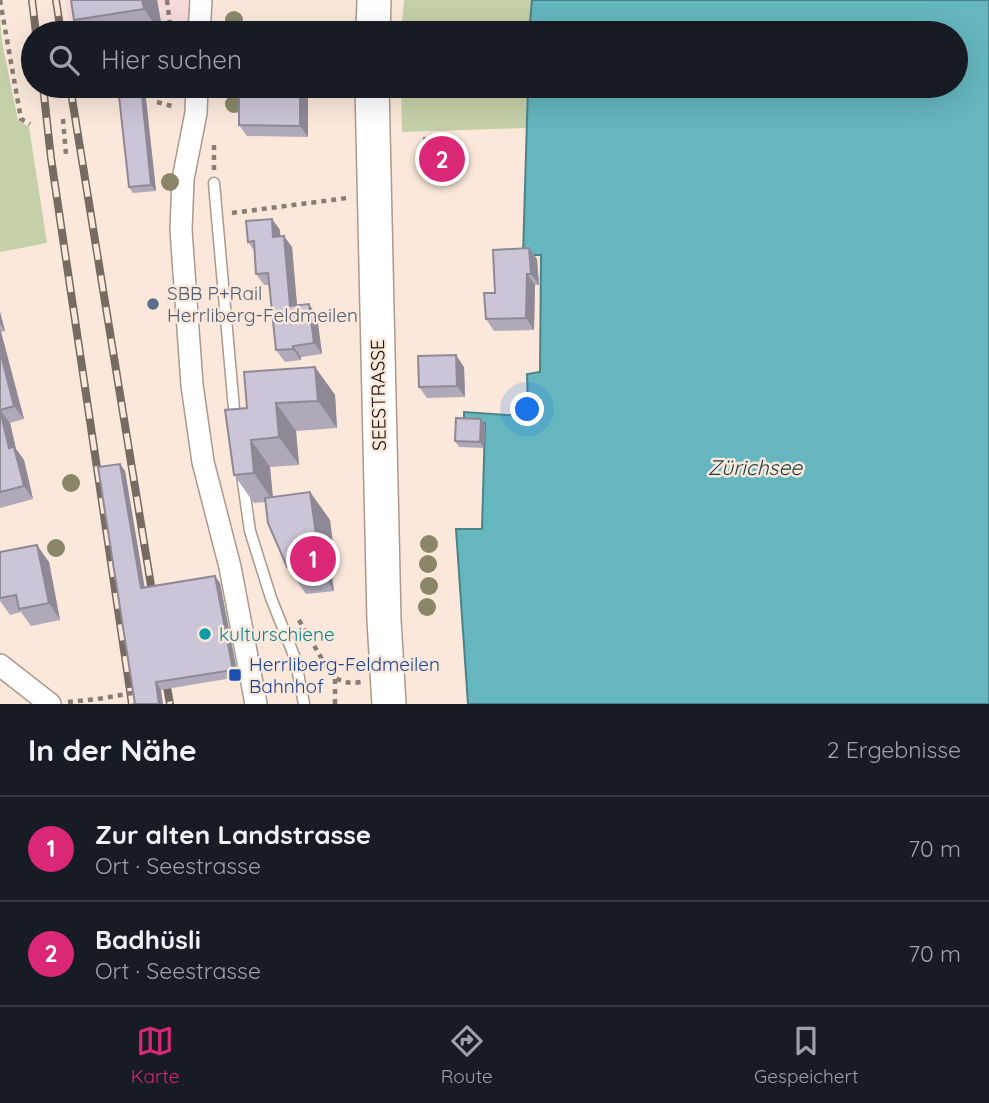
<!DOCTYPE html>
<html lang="de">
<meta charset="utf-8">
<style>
:root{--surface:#171b24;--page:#20242c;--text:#f1f3f6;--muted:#9ea1a6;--line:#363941;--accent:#db2777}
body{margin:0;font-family:Quicksand,sans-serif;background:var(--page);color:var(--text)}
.you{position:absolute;left:528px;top:410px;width:24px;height:24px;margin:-18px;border:5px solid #fff;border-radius:50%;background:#1a73e8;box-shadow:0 0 0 10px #1a73e833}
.badge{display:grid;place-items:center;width:46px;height:46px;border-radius:50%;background:var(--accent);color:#fff;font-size:23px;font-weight:700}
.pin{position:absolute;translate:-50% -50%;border:4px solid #fff;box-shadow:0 2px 7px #0006}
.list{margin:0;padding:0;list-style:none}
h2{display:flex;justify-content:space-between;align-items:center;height:91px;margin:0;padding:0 28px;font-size:30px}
h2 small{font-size:23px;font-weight:400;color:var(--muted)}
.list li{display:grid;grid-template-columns:46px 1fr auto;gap:21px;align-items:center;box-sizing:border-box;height:105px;padding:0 28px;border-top:2px solid var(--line)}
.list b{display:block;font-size:26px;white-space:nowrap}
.list p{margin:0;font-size:23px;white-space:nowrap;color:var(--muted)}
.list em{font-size:23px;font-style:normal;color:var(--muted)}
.icon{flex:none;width:38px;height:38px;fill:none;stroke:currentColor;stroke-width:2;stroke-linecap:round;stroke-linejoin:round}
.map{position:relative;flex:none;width:989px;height:704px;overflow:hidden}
.search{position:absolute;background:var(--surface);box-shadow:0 7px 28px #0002;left:21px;right:21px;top:21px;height:77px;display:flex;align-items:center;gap:18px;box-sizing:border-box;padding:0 24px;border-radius:38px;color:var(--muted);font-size:26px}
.sheet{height:301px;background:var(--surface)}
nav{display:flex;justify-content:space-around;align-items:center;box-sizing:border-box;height:98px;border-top:2px solid var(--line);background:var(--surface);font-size:19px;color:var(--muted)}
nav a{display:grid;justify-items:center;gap:4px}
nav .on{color:var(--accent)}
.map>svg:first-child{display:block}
.commercial{fill:#f6dbda}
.green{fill:#c5d0a9}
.water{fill:#65b6be;stroke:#4c8387;stroke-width:2}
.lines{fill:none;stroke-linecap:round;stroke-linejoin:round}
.lane-casing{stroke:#ab998d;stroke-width:13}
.street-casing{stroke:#ab998d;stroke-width:24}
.primary-casing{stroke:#ab998d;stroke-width:36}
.path{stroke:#897c74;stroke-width:4.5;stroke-dasharray:5 5;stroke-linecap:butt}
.lane{stroke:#fff;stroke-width:10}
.street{stroke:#fff;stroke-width:21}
.primary{stroke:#fff;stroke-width:33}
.rail-casing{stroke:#766b63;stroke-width:8}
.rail{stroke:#fbe8db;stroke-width:5;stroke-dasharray:16;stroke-linecap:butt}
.path-bridge{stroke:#897c74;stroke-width:4.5;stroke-dasharray:5 5;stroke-linecap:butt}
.tree{fill:#8a8769}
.wall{fill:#afa9b9}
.shaded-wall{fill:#8f8996}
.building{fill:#ccc4d7;stroke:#8f8996;stroke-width:2}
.service-dot{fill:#5c6f8a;stroke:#fbe8db;stroke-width:2.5}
.culture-dot{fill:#0f9aa8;stroke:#fbe8db;stroke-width:2.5}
.transit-dot{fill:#1a4fb4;stroke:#fbe8db;stroke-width:2.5}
.labels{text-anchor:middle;stroke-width:5;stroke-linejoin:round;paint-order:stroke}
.service-label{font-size:19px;fill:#4e5e75;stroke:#fbe8db;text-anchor:start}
.street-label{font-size:19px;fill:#120c08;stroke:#fbe8db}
.culture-label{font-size:19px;fill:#0d838f;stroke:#fbe8db;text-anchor:start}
.transit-label{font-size:19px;fill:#164399;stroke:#fbe8db;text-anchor:start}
.water-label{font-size:21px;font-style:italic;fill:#163d41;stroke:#fbe8db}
</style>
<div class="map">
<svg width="989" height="704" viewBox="0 0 989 704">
<rect width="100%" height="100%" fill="#fbe8db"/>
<path class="commercial" d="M65,0H201L199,33H71Z"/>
<g class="green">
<path d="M404,0H532L529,33H401Z"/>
<path d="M0,19L3,47L18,120L29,127L47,243L0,252Z"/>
<path d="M401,86H528L527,128L402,132Z"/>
</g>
<path class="water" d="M532,0H989V704H468L456,529H482L485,423L464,422V412L521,416L528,409L527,374L540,372L541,255H523L528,86H956V33H529Z"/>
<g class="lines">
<defs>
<g id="lane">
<path d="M214,183L235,420"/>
<path d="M242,475L250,531L271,598L295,658L304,704"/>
</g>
<g id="street">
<path d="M199,33L201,0"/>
<path d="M197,86L196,113L183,179L181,230L192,385L203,462L230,567L256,704"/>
<path d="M0,665L50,704"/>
</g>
<g id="primary">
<path d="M373,33L374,0"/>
<path d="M372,86L384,620L389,704"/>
</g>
</defs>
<use href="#lane" class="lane-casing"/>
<use href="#street" class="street-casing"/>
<use href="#primary" class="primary-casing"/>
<g class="path">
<path d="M0,0L21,119L30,124"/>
<path d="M167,0L171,33"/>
<path d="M157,102L175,107"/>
<path d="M63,119L66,155"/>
<path d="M214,170V144"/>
<path d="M232,213L347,198"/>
<path d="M299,620L332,676C342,682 349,684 361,682"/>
<path d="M68,702L98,699"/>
<path d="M335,704V679"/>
</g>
<use href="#lane" class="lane"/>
<use href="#street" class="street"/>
<use href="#primary" class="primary"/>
<defs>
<g id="rail">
<path d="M32,0L36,33"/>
<path d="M56,0L61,33"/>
<path d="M43,86L51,158L132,704"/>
<path d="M70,86L154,604"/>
<path d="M164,670L170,704"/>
</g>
</defs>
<use href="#rail" class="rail-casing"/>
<use href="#rail" class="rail"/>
<path class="path-bridge" d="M98,699L138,692"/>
</g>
<g class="tree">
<circle cx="234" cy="20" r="9"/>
<circle cx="234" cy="104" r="9"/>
<circle cx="170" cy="182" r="9"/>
<circle cx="71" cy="483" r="9"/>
<circle cx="429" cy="544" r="9"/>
<circle cx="56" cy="548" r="9"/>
<circle cx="428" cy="564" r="9"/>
<circle cx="429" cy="586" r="9"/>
<circle cx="427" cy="607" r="9"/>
</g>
<g class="wall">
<path d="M71,0H157L163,33H83L74,20Z"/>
<path d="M239,86H308V137L247,136L239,125Z"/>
<path d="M145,90L156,191L133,193L129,187Z"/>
<path d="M453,139L457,144L456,174L427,173L423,167Z"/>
<path d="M272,219L280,230V236L292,247L297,305L317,316L322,354L301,357V360L285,362L276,350L269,285H264L256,274L255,252L248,242Z"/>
<path d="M537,259L539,285H535L534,330L494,331L486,319L495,293Z"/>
<path d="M0,312L5,331L1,332L24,419L10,423L16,449L24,460L33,499L0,508Z"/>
<path d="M315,367L335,395L337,428L296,431L299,465L270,467L273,497L310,492L330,520L336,568L331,569L334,591L306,594L287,567L265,502L254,503L234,475L247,408Z"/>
<path d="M464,367L465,397L427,398L419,387Z"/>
<path d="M481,419L485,425L484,448L459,447L455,441Z"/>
<path d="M120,464L125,471L144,587L220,583L238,677L161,690L135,704Z"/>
<path d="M0,552L49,562L60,620L31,626L21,612L10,615L0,601Z"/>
</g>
<g class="shaded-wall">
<path d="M142,0H157L163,33H161L144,9Z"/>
<path d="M141,86L145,90L156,191L151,185Z"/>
<path d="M300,86H308V137L300,126Z"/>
<path d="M453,139L457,144L456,174L452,168Z"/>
<path d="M272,219L280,230L281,248L273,237Z"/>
<path d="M284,236L292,247L298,317L290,306Z"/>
<path d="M529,248L537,259L539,285L531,274Z"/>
<path d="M527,274L535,285L534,330L526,318Z"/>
<path d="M309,304L317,316L322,354L314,343Z"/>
<path d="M0,312L5,331L0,324Z"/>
<path d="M0,331L1,332L24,419L14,406L0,351Z"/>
<path d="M293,346L301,357V360L293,349Z"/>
<path d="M456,355L464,367L465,397L457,386Z"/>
<path d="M315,367L335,395L337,428L318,401Z"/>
<path d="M276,403L296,431L299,465L279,437Z"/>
<path d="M0,410L10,423L16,449L24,460L33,499L24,486L9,448Z"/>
<path d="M481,419L485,425L484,448L480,442Z"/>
<path d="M251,440L270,467L273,501L254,473Z"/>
<path d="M120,464L125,471L146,595L141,588Z"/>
<path d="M310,492L330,520L336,568L317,541Z"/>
<path d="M312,541L331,569L334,591L315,563Z"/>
<path d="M37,545L49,562L60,620L49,603Z"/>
<path d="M215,576L220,583L238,677L233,670Z"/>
<path d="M156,682L161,690L163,704H159Z"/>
</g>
<g class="building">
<path d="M71,0H142L144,9L74,20Z"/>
<path d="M128,86H141L151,185L129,187L118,87Z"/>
<path d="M239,86H300V126L239,125Z"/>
<path d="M424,138L453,139L452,168L423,167Z"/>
<path d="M272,219L273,237L284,236L290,306L309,304L314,343L293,346V349L276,350L268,273L256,274L254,241L248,242L246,221Z"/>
<path d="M529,248L531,274H527L526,318L486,319L484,293H495L493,250Z"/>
<path d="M0,351L14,406L0,410L9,448L14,447L24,486L0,492Z"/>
<path d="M456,355L457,386L419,387L418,356Z"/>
<path d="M315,367L318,401L276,403L279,437L251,440L254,473L234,475L225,410L247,408L244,372Z"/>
<path d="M456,418L481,419L480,442L455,441Z"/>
<path d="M120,464L141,588L215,576L233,670L156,682L159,704H135L98,467Z"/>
<path d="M310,492L317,541H312L315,563L287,567L268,523L265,498Z"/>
<path d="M37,545L49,603L19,609L16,595L0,598V552Z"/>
</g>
<circle class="service-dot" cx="153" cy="304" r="7"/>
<circle class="culture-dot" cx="205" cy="634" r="7"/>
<rect class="transit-dot" x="228" y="668" width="14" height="14" rx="3.5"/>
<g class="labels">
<g class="service-label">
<text x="167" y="300">SBB P+Rail<tspan x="167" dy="22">Herrliberg-Feldmeilen</tspan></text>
</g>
<g class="street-label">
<text transform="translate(378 395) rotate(-91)" y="7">SEESTRASSE</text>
</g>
<g class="culture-label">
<text x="219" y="641">kulturschiene</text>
</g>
<g class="transit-label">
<text x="249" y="671">Herrliberg-Feldmeilen<tspan x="249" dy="22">Bahnhof</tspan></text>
</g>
<g class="water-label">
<text x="755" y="475">Zürichsee</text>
</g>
</g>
</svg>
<div class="you"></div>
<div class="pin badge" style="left:313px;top:559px">1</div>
<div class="pin badge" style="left:442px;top:159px">2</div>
<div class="search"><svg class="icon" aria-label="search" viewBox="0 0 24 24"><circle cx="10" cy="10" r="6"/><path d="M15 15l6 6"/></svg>Hier suchen</div>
</div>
<section class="sheet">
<h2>In der Nähe<small>2 Ergebnisse</small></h2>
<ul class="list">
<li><span class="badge">1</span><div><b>Zur alten Landstrasse</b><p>Ort · Seestrasse</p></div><em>70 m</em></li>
<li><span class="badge">2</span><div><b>Badhüsli</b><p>Ort · Seestrasse</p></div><em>70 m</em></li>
</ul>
</section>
<nav>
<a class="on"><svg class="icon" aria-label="map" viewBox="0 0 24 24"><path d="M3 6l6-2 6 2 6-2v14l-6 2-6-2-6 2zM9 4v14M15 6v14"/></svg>Karte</a>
<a><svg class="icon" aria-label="directions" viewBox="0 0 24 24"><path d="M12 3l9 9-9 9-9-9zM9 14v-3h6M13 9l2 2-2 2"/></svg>Route</a>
<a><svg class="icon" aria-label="saved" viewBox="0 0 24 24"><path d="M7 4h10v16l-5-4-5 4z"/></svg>Gespeichert</a>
</nav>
